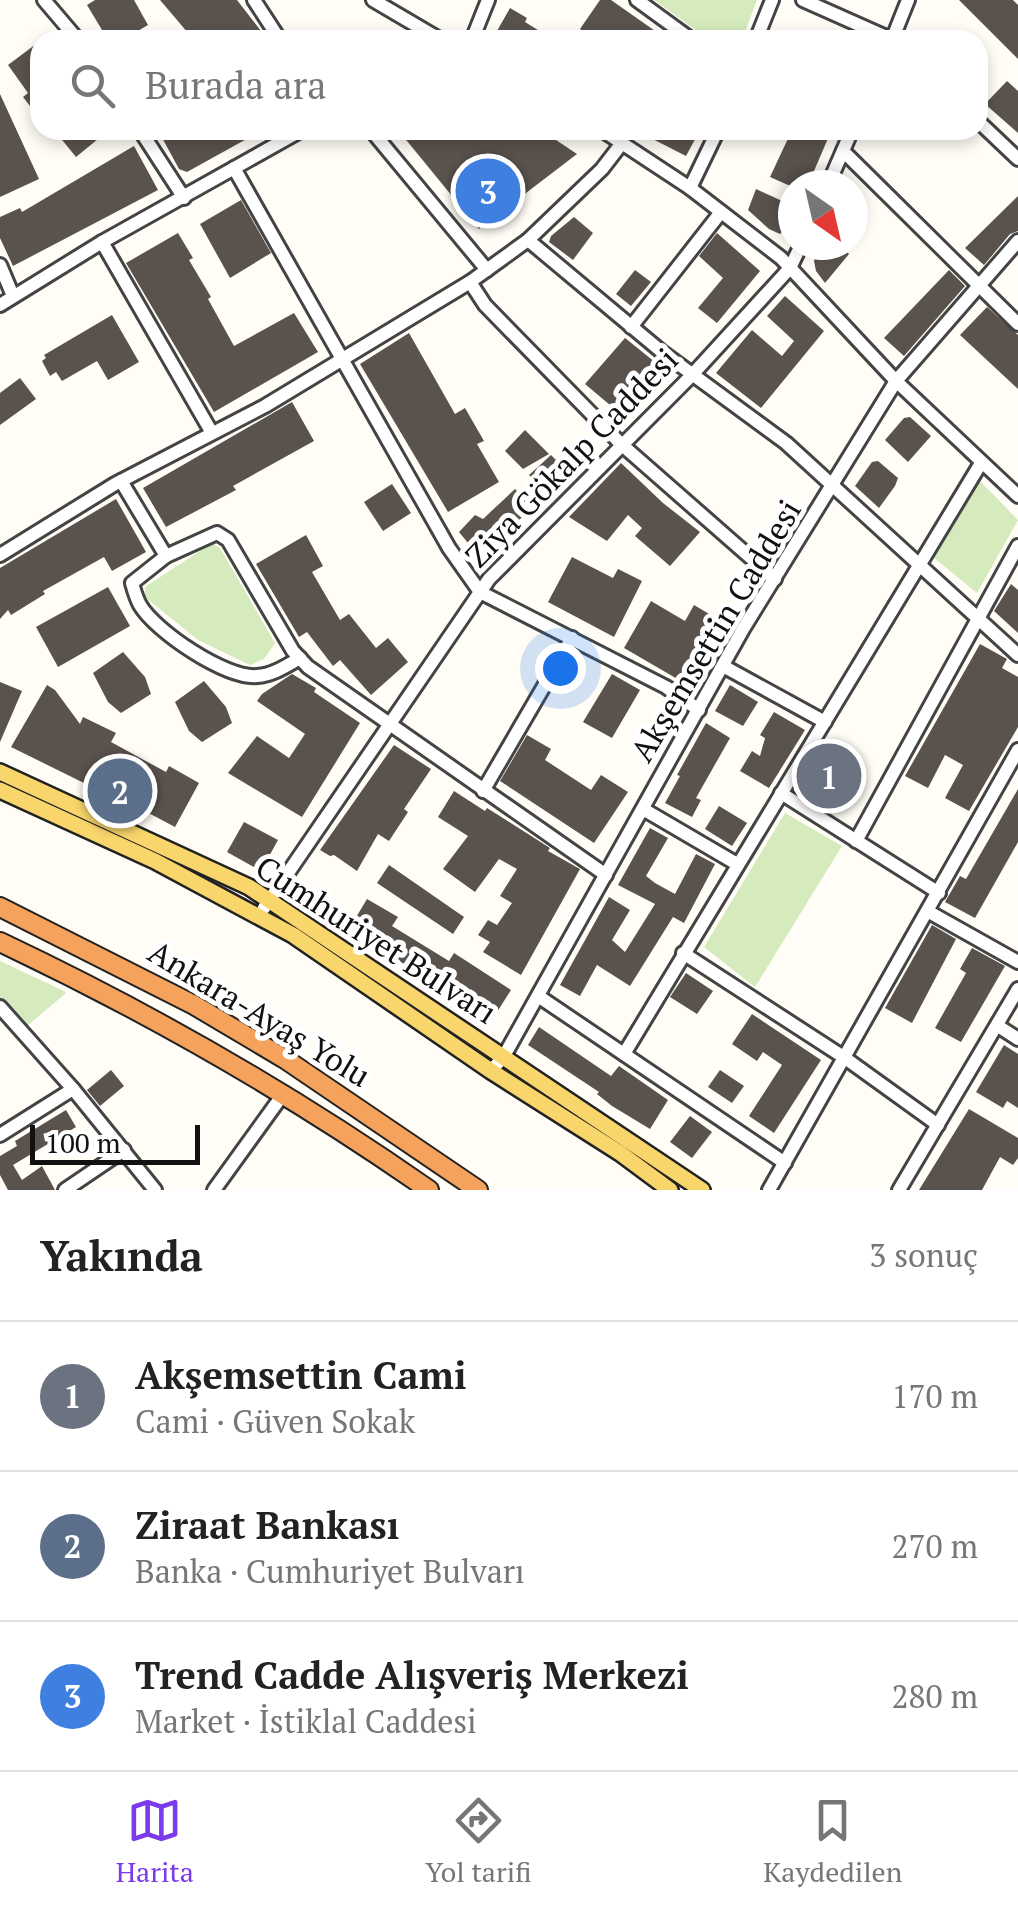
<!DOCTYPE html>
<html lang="tr">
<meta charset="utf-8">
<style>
:root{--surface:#fff;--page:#f6f6f6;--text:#222;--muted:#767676;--line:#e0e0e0;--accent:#7c3aed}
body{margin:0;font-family:"PT Serif",serif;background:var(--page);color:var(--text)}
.compass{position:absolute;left:778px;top:170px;width:90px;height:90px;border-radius:50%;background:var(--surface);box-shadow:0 5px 15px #0003;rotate:146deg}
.scale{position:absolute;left:30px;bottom:25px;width:170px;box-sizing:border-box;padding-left:10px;border:5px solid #111;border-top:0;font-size:28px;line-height:35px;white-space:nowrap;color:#111;-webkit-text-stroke:8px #fff;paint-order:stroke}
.you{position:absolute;left:560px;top:668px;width:35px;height:35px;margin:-25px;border:8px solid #fff;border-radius:50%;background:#1a73e8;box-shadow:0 0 0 15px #1a73e833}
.badge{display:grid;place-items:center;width:65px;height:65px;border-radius:50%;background:var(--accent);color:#fff;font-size:32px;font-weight:700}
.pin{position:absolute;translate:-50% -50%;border:5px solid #fff;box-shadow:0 2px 10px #0006}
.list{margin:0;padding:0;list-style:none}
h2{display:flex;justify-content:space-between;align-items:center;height:130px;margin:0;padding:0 40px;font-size:42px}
h2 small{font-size:32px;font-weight:400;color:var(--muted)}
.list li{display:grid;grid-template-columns:65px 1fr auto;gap:30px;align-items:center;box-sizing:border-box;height:150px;padding:0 40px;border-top:2px solid var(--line)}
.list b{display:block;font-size:38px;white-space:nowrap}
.list p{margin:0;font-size:32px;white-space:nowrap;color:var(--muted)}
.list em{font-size:32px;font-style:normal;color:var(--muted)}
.icon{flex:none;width:55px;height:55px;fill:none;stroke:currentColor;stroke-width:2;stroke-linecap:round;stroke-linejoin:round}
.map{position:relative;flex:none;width:1018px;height:1190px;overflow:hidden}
.search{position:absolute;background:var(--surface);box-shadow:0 5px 15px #0003;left:30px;right:30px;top:30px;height:110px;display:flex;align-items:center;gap:25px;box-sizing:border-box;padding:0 35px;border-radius:30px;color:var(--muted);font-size:38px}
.sheet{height:580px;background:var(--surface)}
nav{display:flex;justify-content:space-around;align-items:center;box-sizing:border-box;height:140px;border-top:2px solid var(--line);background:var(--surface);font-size:28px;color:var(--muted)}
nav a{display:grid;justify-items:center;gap:5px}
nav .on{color:var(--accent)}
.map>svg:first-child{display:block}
.green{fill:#d5ebbd}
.building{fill:#5a524d}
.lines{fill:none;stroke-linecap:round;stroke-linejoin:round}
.minor-casing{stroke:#444;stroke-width:18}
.major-casing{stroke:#222;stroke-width:20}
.highway-casing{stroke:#222;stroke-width:22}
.minor{stroke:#fff;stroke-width:12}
.major{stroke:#f9d66b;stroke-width:15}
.highway{stroke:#f5a25d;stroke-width:18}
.labels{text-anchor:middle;stroke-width:10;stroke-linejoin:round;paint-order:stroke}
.street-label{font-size:32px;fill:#111;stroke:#fff}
</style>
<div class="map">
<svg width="1018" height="1190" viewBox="0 0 1018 1190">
<rect width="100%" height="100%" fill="#fffdf5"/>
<g class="green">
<path d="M654,0H757L742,40H710Z"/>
<path d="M980,481L1018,520L977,593L934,558Z"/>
<path d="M212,543L220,548L275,643L264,659L250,665L198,640L145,597V587Z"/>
<path d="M785,813L842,846L755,987L704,947Z"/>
<path d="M0,961L66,992V993L27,1026L0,998Z"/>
</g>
<g class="building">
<path d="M95,0H134L148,25L122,40H108L87,5Z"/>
<path d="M160,0H237L268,40H194Z"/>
<path d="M600,0H611L668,40H595L580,29Z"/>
<path d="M959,0H1013L1018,5V59Z"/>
<path d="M510,8L527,18L525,22L554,40H497V31Z"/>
<path d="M40,41V119L23,97L28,93L8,65Z"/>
<path d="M1007,81L1018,91V133L985,104Z"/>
<path d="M0,94L39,179L0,197Z"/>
<path d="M54,130H109L76,157Z"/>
<path d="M167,130H263L187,172L179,169L160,134Z"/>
<path d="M398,130H541L577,154L479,229Z"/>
<path d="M635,130H700L686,156Z"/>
<path d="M792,130H813L829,136L808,185H788L770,177Z"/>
<path d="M134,146L158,190L13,266L0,238V217L20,208L22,212Z"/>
<path d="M756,189L793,206V221L780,234L769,229L748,210Z"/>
<path d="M1018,196V231L1010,234L984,265L965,248Z"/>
<path d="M241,200L271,253L230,278L200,224Z"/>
<path d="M574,217L593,233L573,260L549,242L551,236Z"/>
<path d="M178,233L193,258L189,260L211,297L208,299L234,346L294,313L318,352L214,412L126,263Z"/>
<path d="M717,233L760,271L717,323L698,308L723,278L699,256Z"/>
<path d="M820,245H841L849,254L825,283L816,271L814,261Z"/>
<path d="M635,270L651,282L631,306L616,294Z"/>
<path d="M949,270L965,286L904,356L884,338Z"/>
<path d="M785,296L824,331L761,408L716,373L752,330L782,356L794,341L767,316Z"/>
<path d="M987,307L1018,335V389L960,335Z"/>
<path d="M112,315L139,362L108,380L97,361L62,381L56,372L50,376L42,361L46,358L44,355Z"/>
<path d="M409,333L455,414L465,408L484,441L477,444L499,482L448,512L360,364Z"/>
<path d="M625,338L666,371L623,416L585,384Z"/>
<path d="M20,378L36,399L0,425V393Z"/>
<path d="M292,402L314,441L233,486L236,490L166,527L143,488Z"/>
<path d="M910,417L931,436L908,462L885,440L904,418Z"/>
<path d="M525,430L549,454L523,469L505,451Z"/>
<path d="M551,455L569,473L548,494L529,475Z"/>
<path d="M878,461L898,478L895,486L879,508L855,486L872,462Z"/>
<path d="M621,463L663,503L700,532L670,566L635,536L642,528L628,515L607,541L569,517Z"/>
<path d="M392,484L411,513L383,531L364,502Z"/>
<path d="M515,489L532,507L481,559L459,532L475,515L483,519Z"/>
<path d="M116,499L146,552L112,571L104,557L43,591L45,594L11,615L8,610L0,619V568Z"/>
<path d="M306,535L323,566L312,572L340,620L349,614L376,648L388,638L408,662L371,695L340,660L333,666L307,632L299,637L256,564Z"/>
<path d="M572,557L613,578L618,569L642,581L614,637L548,602Z"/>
<path d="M1011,584L1018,590V633L994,611Z"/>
<path d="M108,587L130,626L58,667L36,627Z"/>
<path d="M651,601L685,621L694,605L721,621L686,684L624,648Z"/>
<path d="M980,644L1007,659L1002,668L1018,677V727L969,811L945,798L963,765L945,755L928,788L905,776Z"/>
<path d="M123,652L145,677L151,694L121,713L108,702L93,673Z"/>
<path d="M292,674L316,688L314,692L360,723L302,817L228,773L257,736L289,758L305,734L257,701L262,694Z"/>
<path d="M612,674L640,690L612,738L583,722Z"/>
<path d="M204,681L226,707L232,723L202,742L189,731L175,702Z"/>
<path d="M0,682L22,691L0,742Z"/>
<path d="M47,685L55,690L80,724L83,717L116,733L111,742L166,772L169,766L199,783L175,827L92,783L90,786L11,747Z"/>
<path d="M730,685L758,702L743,726L715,711Z"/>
<path d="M774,712L805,730L769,788L740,771L752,751L760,756L765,738L760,735Z"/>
<path d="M706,723L730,738L696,798L701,800L692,817L665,803L680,776L677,775Z"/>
<path d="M527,735L551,749L545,760L591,790L601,775L628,792L594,843L500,781Z"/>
<path d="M394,745L431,769L404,809L408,812L389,841L378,834L357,871L334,855L330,856L320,850Z"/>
<path d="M823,746L860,773L836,806L800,781Z"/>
<path d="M1018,789V842L975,918L945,902L960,876L966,879Z"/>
<path d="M454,791L485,811L487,808L550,848L548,851L580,869L521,975L483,952L490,942L478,935L488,920L497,925L512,903L500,896L517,869L499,859L475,892L443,869L468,836L438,817Z"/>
<path d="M719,806L747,823L732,846L705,829Z"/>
<path d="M244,822L278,840L261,871L227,852Z"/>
<path d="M650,828L668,838L646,876L655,883L675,894L696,854L715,864L684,923L673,917L630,986L597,965L580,996L560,985L609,897L630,910L612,940L625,952L655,904L618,885Z"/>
<path d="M389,865L464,917L453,934L377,883Z"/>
<path d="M367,899L398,917L392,926L449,961L454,953L511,990L492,1020L349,929Z"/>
<path d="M932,925L956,939L912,1023L885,1008Z"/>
<path d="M972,948L1005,966L961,1042L935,1028L966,973L960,969Z"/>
<path d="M686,973L713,991L697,1014L670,997Z"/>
<path d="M752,1014L821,1060L774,1133L749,1116L782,1065L763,1052L757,1061L732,1044Z"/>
<path d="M539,1027L611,1076L619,1066L668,1100L650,1129L612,1106L597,1094L599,1092L528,1045Z"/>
<path d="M1004,1045L1018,1054V1108L1007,1101L1003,1108L976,1092Z"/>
<path d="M111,1070L124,1086L100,1106L87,1090Z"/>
<path d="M720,1070L744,1086L732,1103L708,1087Z"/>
<path d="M969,1109L1018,1138V1158L1013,1165L1000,1157L982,1190H919Z"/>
<path d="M66,1110L76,1127L13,1165L22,1180L42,1166L55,1190H8L0,1175V1156L17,1146L15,1141Z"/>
<path d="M690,1116L712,1132L692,1158L670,1142Z"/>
</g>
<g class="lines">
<defs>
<g id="minor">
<path d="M44,0L78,40"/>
<path d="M254,0L280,40"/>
<path d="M373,0L441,40"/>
<path d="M637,0L692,40"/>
<path d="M803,0L893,40"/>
<path d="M472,40L488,0"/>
<path d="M756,40L772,0"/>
<path d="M892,40L908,0"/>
<path d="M978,121L1018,159"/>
<path d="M140,130L184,198"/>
<path d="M371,130L487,270"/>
<path d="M602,130L690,188L781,258L896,381L1018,496"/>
<path d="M843,151L1018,324"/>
<path d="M234,168L449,548L480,592L666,687L699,710"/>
<path d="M828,185L852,130"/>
<path d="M690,188L718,130"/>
<path d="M528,240L662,352L786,443L1018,655"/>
<path d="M102,242L212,433"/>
<path d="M0,265L13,296"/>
<path d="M470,282L485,305L621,444L775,579"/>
<path d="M0,305L102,242L302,130"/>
<path d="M631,327L721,212"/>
<path d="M121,481L166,556L132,583C134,590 136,598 140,605C155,631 226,679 257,676C273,675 286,666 300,658"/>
<path d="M0,555L115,484L265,406L470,282L528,240L602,169L622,143"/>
<path d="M166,556L217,533L228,540L293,651L308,667L606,875"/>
<path d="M723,666L825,722"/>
<path d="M483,791L572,638"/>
<path d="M781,793L939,893"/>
<path d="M643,809L737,864"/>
<path d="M856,841L1018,546"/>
<path d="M264,908L489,579L692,375L790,268L801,245"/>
<path d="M929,912L1018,962"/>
<path d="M683,953L845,1058L938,1125"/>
<path d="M538,996L785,1163"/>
<path d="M0,1007L73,1089L155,1190"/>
<path d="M998,1026L1018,1039"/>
<path d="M624,1054L981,463"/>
<path d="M491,1071L504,1056L743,629L896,381L1018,241"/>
<path d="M0,1135L73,1089"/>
<path d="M65,1190L124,1150"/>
<path d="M214,1190L284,1093"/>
<path d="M769,1190L1018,750"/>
<path d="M899,1190L1018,989"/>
</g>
<g id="major">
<path d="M0,772L249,887L702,1190"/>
<path d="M0,790L155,861L293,935L491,1071L620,1153L670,1190"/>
</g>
<g id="highway">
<path d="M0,907L194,1005L285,1059L478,1190"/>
<path d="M0,942C150,1013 293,1095 429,1190"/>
</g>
</defs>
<use href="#minor" class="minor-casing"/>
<use href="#major" class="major-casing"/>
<use href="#highway" class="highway-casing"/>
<use href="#minor" class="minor"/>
<use href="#major" class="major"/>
<use href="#highway" class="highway"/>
</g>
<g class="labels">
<g class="street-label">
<text transform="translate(572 458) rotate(-46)" y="11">Ziya Gökalp Caddesi</text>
<text transform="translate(716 631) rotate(-59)" y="11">Akşemsettin Caddesi</text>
<text transform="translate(376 940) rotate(33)" y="11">Cumhuriyet Bulvarı</text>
<text transform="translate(259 1014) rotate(31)" y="11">Ankara-Ayaş Yolu</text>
</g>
</g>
</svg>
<svg class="compass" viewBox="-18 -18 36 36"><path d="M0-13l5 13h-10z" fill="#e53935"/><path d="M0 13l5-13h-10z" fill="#767676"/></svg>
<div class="scale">100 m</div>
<div class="you"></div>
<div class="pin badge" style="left:829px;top:776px;background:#6b7280">1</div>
<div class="pin badge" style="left:120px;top:791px;background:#5c6f8a">2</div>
<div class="pin badge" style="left:488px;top:191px;background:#3f7fe0">3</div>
<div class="search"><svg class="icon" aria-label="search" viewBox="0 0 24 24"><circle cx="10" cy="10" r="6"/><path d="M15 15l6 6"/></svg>Burada ara</div>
</div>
<section class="sheet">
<h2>Yakında<small>3 sonuç</small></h2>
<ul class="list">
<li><span class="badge" style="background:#6b7280">1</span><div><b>Akşemsettin Cami</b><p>Cami · Güven Sokak</p></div><em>170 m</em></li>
<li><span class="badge" style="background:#5c6f8a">2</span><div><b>Ziraat Bankası</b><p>Banka · Cumhuriyet Bulvarı</p></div><em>270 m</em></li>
<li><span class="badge" style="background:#3f7fe0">3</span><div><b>Trend Cadde Alışveriş Merkezi</b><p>Market · İstiklal Caddesi</p></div><em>280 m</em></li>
</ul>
</section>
<nav>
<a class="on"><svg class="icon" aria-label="map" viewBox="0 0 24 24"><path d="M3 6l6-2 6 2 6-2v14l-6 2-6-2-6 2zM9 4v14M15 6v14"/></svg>Harita</a>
<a><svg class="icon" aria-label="directions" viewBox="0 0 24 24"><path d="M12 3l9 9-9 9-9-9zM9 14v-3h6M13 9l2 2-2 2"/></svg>Yol tarifi</a>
<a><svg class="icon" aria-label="saved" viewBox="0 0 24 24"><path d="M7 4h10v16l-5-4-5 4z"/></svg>Kaydedilen</a>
</nav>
